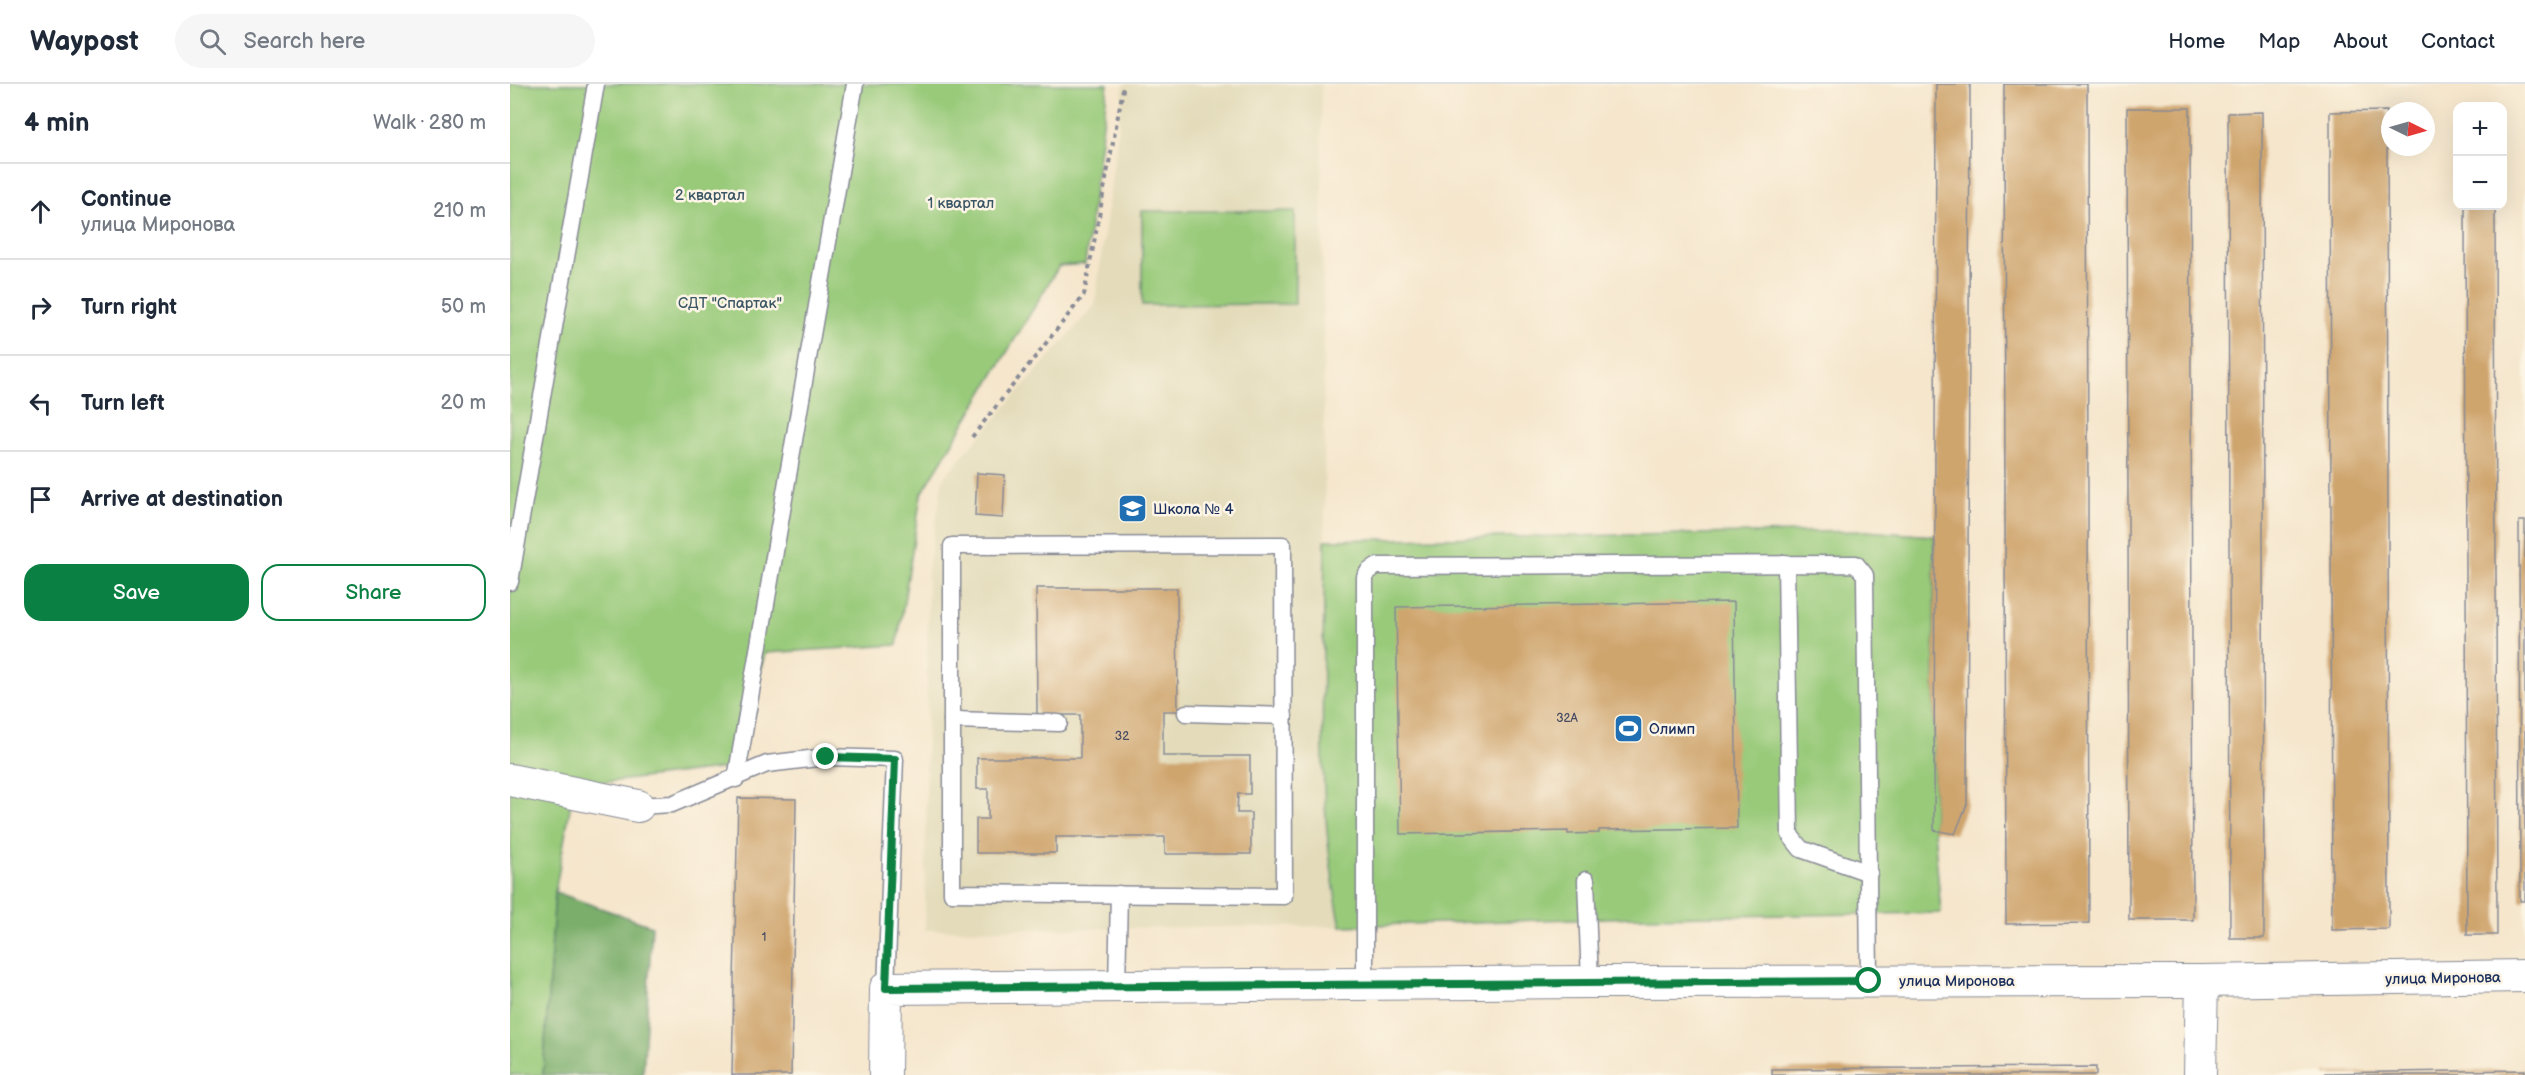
<!DOCTYPE html>
<meta charset="utf-8">
<style>
:root{--surface:#fff;--page:#f6f6f7;--text:#1f2937;--muted:#747a83;--line:#e0e1e3;--accent:#0b8043}
body{margin:0;font-family:"Balsamiq Sans",sans-serif;background:var(--page);color:var(--text)}
.controls{position:absolute;right:18px;top:18px;display:grid;overflow:hidden;border-radius:12px;box-shadow:0 6px 24px #0002}
.controls button{width:54px;height:54px;display:grid;place-items:center;padding:0;border:0;border-bottom:2px solid var(--line);background:var(--surface);color:var(--text);font:30px sans-serif}
.compass{position:absolute;left:1871px;top:18px;width:54px;height:54px;border-radius:50%;background:var(--surface);box-shadow:0 6px 24px #0002;rotate:95deg}
.stop{position:absolute;width:18px;height:18px;margin:-14px;border:4px solid #0b8043;border-radius:50%;background:#fff}
.stop.end{background:#0b8043;border-color:#fff;box-shadow:0 2px 6px #0008}
.list{margin:0;padding:0;list-style:none}
h2{display:flex;justify-content:space-between;align-items:center;height:78px;margin:0;padding:0 24px;font-size:26px}
h2 small{font-size:20px;font-weight:400;color:var(--muted)}
.list li{display:grid;grid-template-columns:39px 1fr auto;gap:18px;align-items:center;box-sizing:border-box;height:96px;padding:0 24px;border-top:2px solid var(--line)}
.list b{display:block;font-size:22px;white-space:nowrap}
.list p{margin:0;font-size:20px;white-space:nowrap;color:var(--muted)}
.list em{font-size:20px;font-style:normal;color:var(--muted)}
.actions{display:flex;gap:12px;padding:18px 24px}
.actions a{flex:1;padding:14px 0;border:2px solid var(--accent);border-radius:18px;text-align:center;font-size:21px;color:var(--accent)}
.actions .main{background:var(--accent);color:#fff}
.icon{flex:none;width:33px;height:33px;fill:none;stroke:currentColor;stroke-width:2;stroke-linecap:round;stroke-linejoin:round}
.map{position:relative;flex:none;width:2015px;height:991px;overflow:hidden}
header{display:flex;align-items:center;gap:36px;box-sizing:border-box;height:84px;padding:0 30px;background:var(--surface);border-bottom:2px solid var(--line)}
header strong{font-size:28px}
nav{display:flex;gap:33px;margin-inline-start:auto;font-size:21px}
.search{width:420px;height:54px;background:var(--page);display:flex;align-items:center;gap:15px;box-sizing:border-box;padding:0 21px;border-radius:33px;color:var(--muted);font-size:22px}
main{display:flex}
aside{flex:1;background:var(--surface)}
.map>svg:first-child{display:block}
.built{fill:#e3dbba}
.green{fill:#99ca7a;stroke:#5a7c6c;stroke-width:1.5}
.forest{fill:#7aae6a;stroke:#4a6e64;stroke-width:1.5}
.building{fill:#cfa56e}
.lines{fill:none;stroke-linecap:round;stroke-linejoin:round}
.lane-casing{stroke:#888a95;stroke-width:19}
.street-casing{stroke:#888a95;stroke-width:34}
.path{stroke:#888a95;stroke-width:4;stroke-dasharray:4.5 4.5;stroke-linecap:butt}
.lane{stroke:#fff;stroke-width:16}
.street{stroke:#fff;stroke-width:32}
.route{stroke:#0b8043;stroke-width:8}
.labels{text-anchor:middle;stroke-width:5;stroke-linejoin:round;paint-order:stroke}
.number-label{font-size:12px;fill:#484c62}
.park-label{font-size:15px;fill:#3a5665;stroke:#fcf5e5}
.poi-label{font-size:15px;fill:#1b2f5e;stroke:#fcf5e5;text-anchor:start}
.street-label{font-size:15px;fill:#1b2f5e;stroke:#fcf5e5}
</style>
<header>
<strong>Waypost</strong>
<div class="search"><svg class="icon" aria-label="search" viewBox="0 0 24 24"><circle cx="10" cy="10" r="6"/><path d="M15 15l6 6"/></svg>Search here</div>
<nav><a>Home</a><a>Map</a><a>About</a><a>Contact</a></nav>
</header>
<main>
<aside>
<h2>4 min<small>Walk · 280 m</small></h2>
<ul class="list">
<li><svg class="icon" aria-label="ahead" viewBox="0 0 24 24"><path d="M12 20V5M6 11l6-6 6 6"/></svg><div><b>Continue</b><p>улица Миронова</p></div><em>210 m</em></li>
<li><svg class="icon" aria-label="right" viewBox="0 0 24 24"><path d="M7 20v-9h11M14 6l5 5-5 5"/></svg><div><b>Turn right</b></div><em>50 m</em></li>
<li><svg class="icon" aria-label="left" viewBox="0 0 24 24"><path d="M17 20v-9H6M10 6l-5 5 5 5"/></svg><div><b>Turn left</b></div><em>20 m</em></li>
<li><svg class="icon" aria-label="arrive" viewBox="0 0 24 24"><path d="M6 21V4h12l-3 4 3 4H6"/></svg><div><b>Arrive at destination</b></div></li>
</ul>
<div class="actions"><a class="main">Save</a><a>Share</a></div>
</aside>
<div class="map">
<svg width="2015" height="991" viewBox="0 0 2015 991">
<rect width="100%" height="100%" fill="#fcf5e5"/>
<filter id="ink" filterUnits="userSpaceOnUse"><feTurbulence type="fractalNoise" baseFrequency=".0167" numOctaves="2"/><feDisplacementMap in="SourceGraphic" scale="12" xChannelSelector="R" yChannelSelector="G"/><feConvolveMatrix kernelMatrix="1 2 1 2 8 2 1 2 1" color-interpolation-filters="sRGB"/></filter>
<filter id="wash" filterUnits="userSpaceOnUse"><feTurbulence type="fractalNoise" baseFrequency=".008" numOctaves="4" result="noise"/><feDisplacementMap in="SourceGraphic" scale="24" xChannelSelector="R" yChannelSelector="G"/><feGaussianBlur stdDeviation="1.35" result="paint"/><feColorMatrix in="noise" values="0 0 0 0 0 0 0 0 0 0 0 0 0 0 0 0 0 1.4 0 .05"/><feComposite in="paint" operator="in"/></filter>
<g filter="url(#wash)">
<rect width="100%" height="100%" fill="#f5e6cc"/>
<path class="built" d="M614,0H811L815,456L813,674L820,792L831,842L415,846L418,485L433,394L585,221Z"/>
<g class="green">
<path d="M0,0H598L575,180L549,182L411,411L387,561L255,569L225,683L64,702L45,808L33,991H0Z"/>
<path d="M632,127H785V220L632,221Z"/>
<path d="M1356,447L1424,452V746L1431,829L1130,833L831,842C804,716 814,584 815,456Z"/>
</g>
<path class="forest" d="M45,808L142,842L133,991H33Z"/>
<g id="blocks">
<g class="building">
<path d="M1426,0H1460L1457,720L1445,750L1424,746Z"/>
<path d="M1494,0H1577L1579,839L1496,840Z"/>
<path d="M1617,24H1680L1683,836H1619Z"/>
<path d="M1877,27L1879,845L1822,846L1820,28Z"/>
<path d="M1752,28L1754,854H1720L1718,29Z"/>
<path d="M1955,122H1985L1987,851H1957Z"/>
<path d="M467,389L495,391L493,434L465,432Z"/>
<path d="M2009,437H2015V817H2010Z"/>
<path d="M526,504H667L668,627H653V672H740V710H728L727,729H741V770H655V753H546V769H466V735H478V705H467V674H570V631H527Z"/>
<path d="M1224,518L1227,744L1089,746V749L1058,750V747L890,750L886,523Z"/>
<path d="M228,714L286,715L281,991H222Z"/>
<path d="M1586,983V991H1262V985Z"/>
<path d="M2015,986V991H1815V989Z"/>
</g>
</g>
</g>
<g filter="url(#ink)">
<use href="#blocks" fill-opacity="0" stroke="#888a95" stroke-width="1.5"/>
<g class="lines">
<defs>
<g id="lane">
<path d="M773,461L774,812L442,809V462Z"/>
<path d="M1276,479L1280,751L1291,765L1359,789"/>
<path d="M0,498L86,0"/>
<path d="M676,629L774,632"/>
<path d="M442,636L549,639"/>
<path d="M226,695L345,0"/>
<path d="M128,722L162,720L257,680L316,673L385,675L376,904"/>
<path d="M1076,796L1080,898"/>
<path d="M855,900V493L858,488L866,482L1346,480L1355,491L1359,897"/>
<path d="M607,902L609,810"/>
</g>
<g id="street">
<path d="M0,696L128,722"/>
<path d="M375,991L376,904L1080,898L1692,897L2015,892"/>
<path d="M1690,991L1692,897"/>
</g>
</defs>
<use href="#lane" class="lane-casing"/>
<use href="#street" class="street-casing"/>
<path class="path" d="M462,353L574,211L614,0"/>
<use href="#lane" class="lane"/>
<use href="#street" class="street"/>
</g>
</g>
<g class="lines" filter="url(#ink)">
<path class="route" d="M316,673L385,675L376,904L1359,897"/>
</g>
<defs>
<symbol id="school-square" viewBox="-11 -11 22 22"><rect x="-9" y="-9" width="18" height="18" rx="4" fill="#1f6fb2" stroke="#fcf5e5"/><path d="M0-5L7-2L0 1L-7-2ZM-4 1L0 2.5L4 1V4Q0 6-4 4Z" fill="#fff"/></symbol>
<symbol id="stadium-square" viewBox="-11 -11 22 22"><rect x="-9" y="-9" width="18" height="18" rx="4" fill="#1f6fb2" stroke="#fcf5e5"/><path d="M0-5a6.5 5 0 1 0 0 10a6.5 5 0 1 0 0-10ZM-3.5-1.8h7v3.6h-7Z" fill="#fff"/></symbol>
</defs>
<g fill-rule="evenodd">
<use href="#school-square" x="606" y="408" width="33" height="33"/>
<use href="#stadium-square" x="1102" y="628" width="33" height="33"/>
</g>
<g class="labels">
<g class="number-label">
<text x="1057" y="638">32А</text>
<text x="612" y="656">32</text>
<text x="254" y="857">1</text>
</g>
<g class="park-label">
<text x="200" y="116">2 квартал</text>
<text x="451" y="124">1 квартал</text>
<text x="220" y="224">СДТ "Спартак"</text>
</g>
<g class="poi-label">
<text x="643" y="430">Школа № 4</text>
<text x="1139" y="650">Олимп</text>
</g>
<g class="street-label">
<text transform="translate(1933 894) rotate(-1)" y="5">улица Миронова</text>
<text x="1447" y="902">улица Миронова</text>
</g>
</g>
</svg>
<div class="controls">
<button>+</button>
<button>−</button>
</div>
<svg class="compass" viewBox="-18 -18 36 36"><path d="M0-13l5 13h-10z" fill="#e53935"/><path d="M0 13l5-13h-10z" fill="#747a83"/></svg>
<div class="stop" style="left:1359px;top:897px"></div>
<div class="stop end" style="left:316px;top:673px"></div>
</div>
</main>
